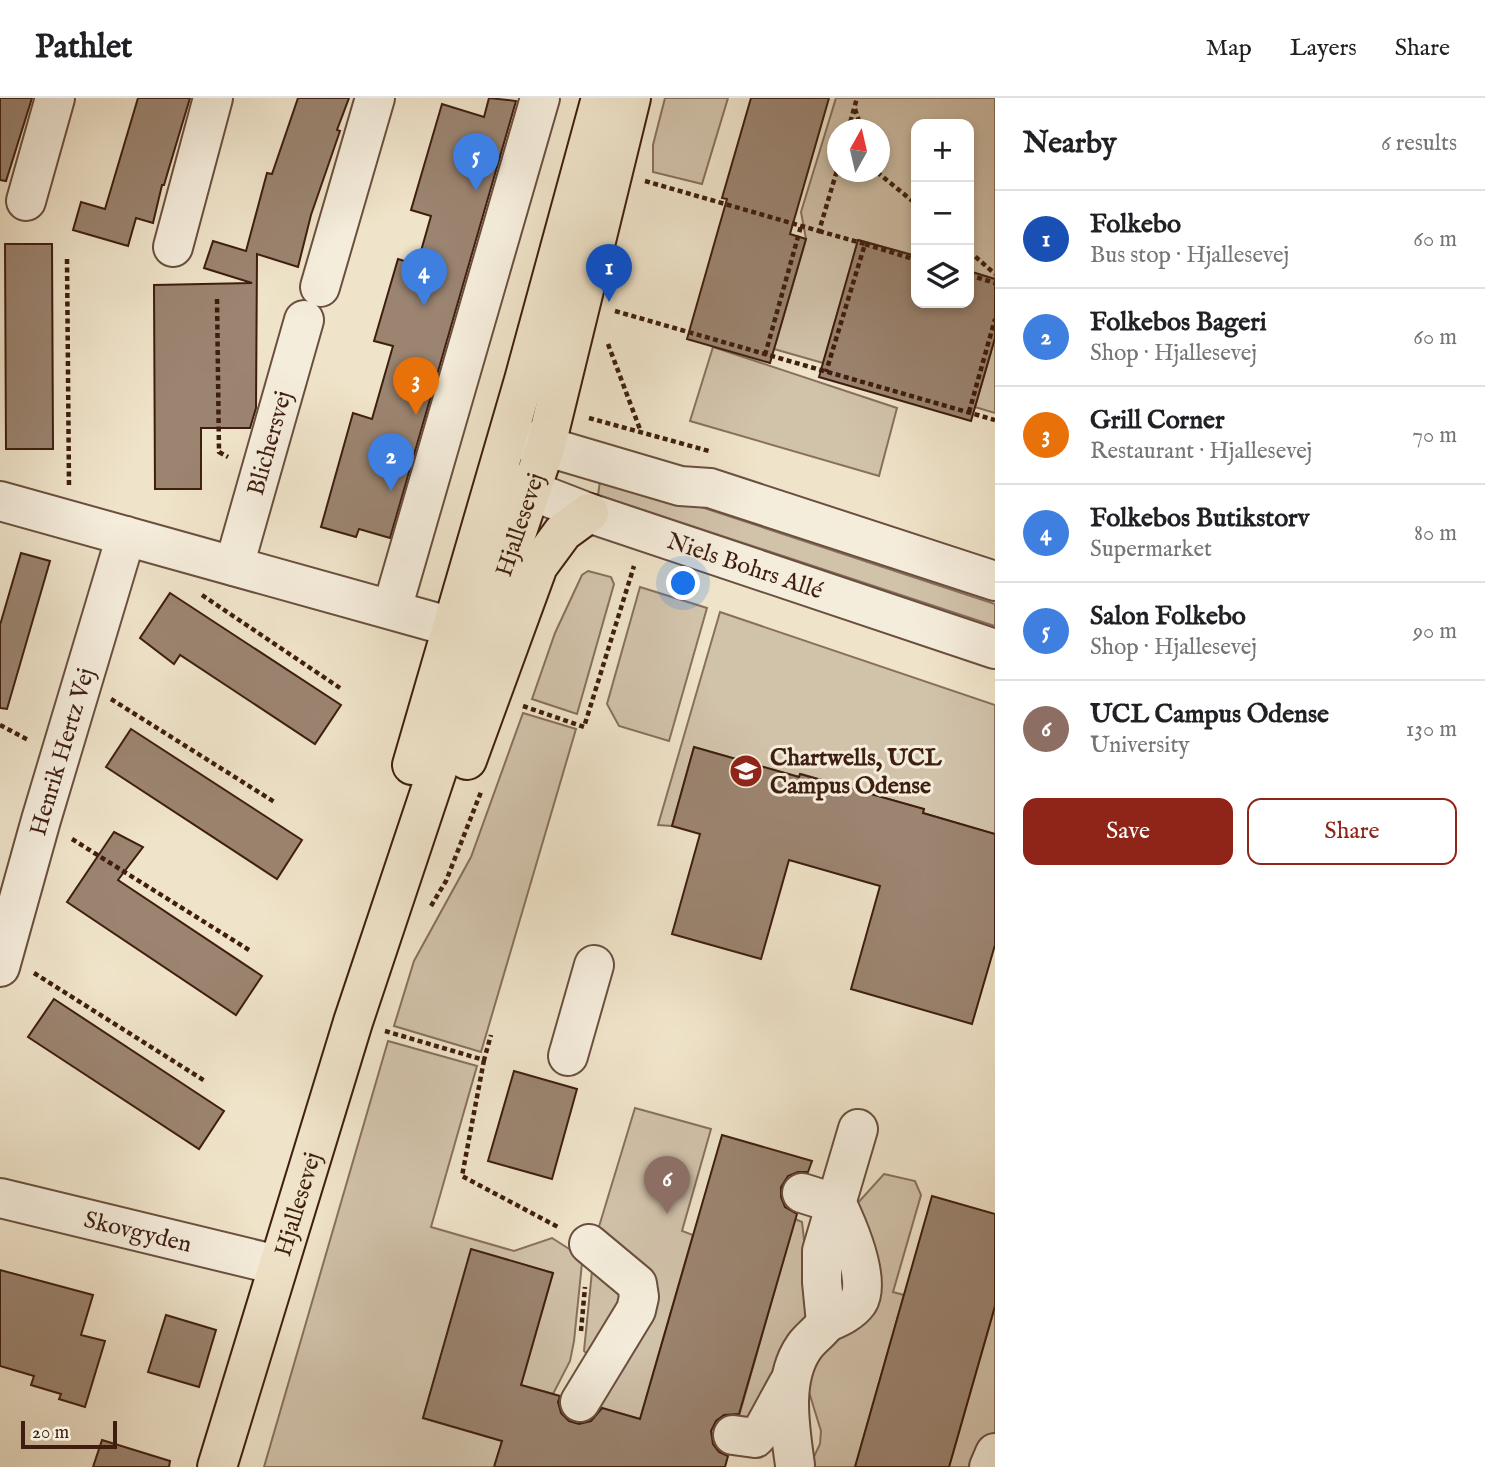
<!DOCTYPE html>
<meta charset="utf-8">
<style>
:root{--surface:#fff;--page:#f2f2f2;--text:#202124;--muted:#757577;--line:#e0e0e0;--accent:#8f2418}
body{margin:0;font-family:"IM FELL English",serif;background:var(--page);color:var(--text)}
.controls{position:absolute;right:21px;top:21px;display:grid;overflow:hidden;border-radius:14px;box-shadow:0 4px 10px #0003}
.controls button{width:63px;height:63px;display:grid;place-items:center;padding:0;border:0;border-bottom:2px solid var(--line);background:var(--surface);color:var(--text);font:35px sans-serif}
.compass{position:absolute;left:827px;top:21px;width:63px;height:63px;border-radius:50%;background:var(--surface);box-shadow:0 4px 10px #0003;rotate:8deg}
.scale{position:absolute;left:21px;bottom:18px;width:96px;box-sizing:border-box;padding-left:7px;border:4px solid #3f1e10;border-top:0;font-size:19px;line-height:24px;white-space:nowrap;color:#3f1e10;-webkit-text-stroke:5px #f5eddc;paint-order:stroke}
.you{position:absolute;left:684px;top:486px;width:24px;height:24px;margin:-18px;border:5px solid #fff;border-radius:50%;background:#1a73e8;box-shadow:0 0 0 10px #1a73e833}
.badge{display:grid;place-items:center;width:46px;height:46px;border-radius:50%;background:var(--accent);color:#fff;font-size:23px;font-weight:700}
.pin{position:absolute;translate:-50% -58px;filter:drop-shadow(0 2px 4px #0008)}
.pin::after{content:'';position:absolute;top:37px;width:24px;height:21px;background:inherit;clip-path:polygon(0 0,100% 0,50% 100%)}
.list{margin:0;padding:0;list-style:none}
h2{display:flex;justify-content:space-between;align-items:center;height:91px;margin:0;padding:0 28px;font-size:30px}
h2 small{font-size:23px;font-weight:400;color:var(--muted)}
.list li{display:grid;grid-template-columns:46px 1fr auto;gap:21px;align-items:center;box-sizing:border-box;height:98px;padding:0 28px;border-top:2px solid var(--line)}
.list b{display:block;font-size:26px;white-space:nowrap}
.list p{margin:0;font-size:23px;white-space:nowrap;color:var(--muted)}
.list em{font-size:23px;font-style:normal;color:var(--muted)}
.actions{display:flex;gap:14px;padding:21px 28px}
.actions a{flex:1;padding:16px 0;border:2px solid var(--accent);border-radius:14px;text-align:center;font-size:24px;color:var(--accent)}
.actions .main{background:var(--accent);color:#fff}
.icon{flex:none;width:38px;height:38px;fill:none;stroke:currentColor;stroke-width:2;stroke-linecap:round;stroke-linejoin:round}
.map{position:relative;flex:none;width:995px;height:1369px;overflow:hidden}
header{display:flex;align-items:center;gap:42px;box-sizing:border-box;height:98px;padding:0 35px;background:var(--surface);border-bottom:2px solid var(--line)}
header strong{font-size:33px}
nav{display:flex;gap:38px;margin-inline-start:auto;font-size:24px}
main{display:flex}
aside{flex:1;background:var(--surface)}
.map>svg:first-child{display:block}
.green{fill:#d1c2aa;stroke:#88705d;stroke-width:2;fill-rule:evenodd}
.building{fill:#9b8470;stroke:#3f1e10;stroke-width:2}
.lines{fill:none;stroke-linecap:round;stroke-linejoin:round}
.minor-casing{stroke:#6b4f3e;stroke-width:42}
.major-casing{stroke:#3f1e10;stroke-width:42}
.path{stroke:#3f1e10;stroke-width:4.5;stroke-dasharray:5 3.5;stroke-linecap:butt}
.minor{stroke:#f5eddc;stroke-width:38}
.major{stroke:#efe3c9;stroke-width:38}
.labels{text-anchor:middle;stroke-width:6;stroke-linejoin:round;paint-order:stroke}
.street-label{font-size:24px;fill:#3f1e10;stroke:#f5eddc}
.poi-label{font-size:24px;font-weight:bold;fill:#3f1e10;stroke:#f5eddc;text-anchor:start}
</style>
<header>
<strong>Pathlet</strong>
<nav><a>Map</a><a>Layers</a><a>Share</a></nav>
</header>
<main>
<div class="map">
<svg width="995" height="1369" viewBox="0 0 995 1369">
<rect width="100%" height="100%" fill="#efe3c9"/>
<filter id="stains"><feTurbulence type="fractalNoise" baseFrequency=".00286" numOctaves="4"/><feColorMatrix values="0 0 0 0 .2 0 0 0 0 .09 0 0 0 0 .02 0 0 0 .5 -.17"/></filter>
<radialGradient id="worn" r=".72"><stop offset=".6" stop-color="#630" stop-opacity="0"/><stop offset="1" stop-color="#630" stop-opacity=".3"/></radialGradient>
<g class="green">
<path d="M665,0H728L702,86L653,74V47Z"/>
<path d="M836,0H995V181L969,173V26H916V158L859,142L823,265L774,251L806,141L801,114ZM838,32H880V74H838Z"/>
<path d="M995,240V315L975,309Z"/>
<path d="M713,249L897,310L879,378L690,323Z"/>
<path d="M601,376L995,506V528L598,397Z"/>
<path d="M588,473L611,479L614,486L577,616L532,601L555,535L582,477Z"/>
<path d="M640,489L707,510L669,643L619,628L607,606Z"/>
<path d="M720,514L995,607V736L923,715V711L801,676L799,679L694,649L672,728L658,727Z"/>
<path d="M523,615L576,631L481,954L394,928L414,863L471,759Z"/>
<path d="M388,943L477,968L431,1129L514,1153L552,1140L577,1156L582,1165L574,1243L570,1263L553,1296L521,1287L553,1175L472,1152L423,1320L502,1343L495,1366L504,1369H264Z"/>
<path d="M635,1010L711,1031L682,1133L693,1137L640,1321L600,1310L606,1266L639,1211L594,1145Z"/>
<path d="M884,1076L915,1083L921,1097L893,1194L904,1197L855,1369H809L820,1346L821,1333L801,1268L844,1221L855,1108Z"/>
<path d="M795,1121L802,1124L807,1168L819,1217L762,1327L737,1325Z"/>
<path d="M593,1163L633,1185L587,1256L584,1253Z"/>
<path d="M995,1208V1346L985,1369H949Z"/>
</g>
<g class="building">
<path d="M0,0H32L6,83L0,82Z"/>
<path d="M138,0H190L169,70L164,87H162L153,125L136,120L128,148L73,132L81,104L105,111Z"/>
<path d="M298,0H349L337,32L340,33L311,117L298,169L257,156L256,310L250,330H201V391H155L154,187L252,185L204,170L213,143L246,153L267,75L272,76Z"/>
<path d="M489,0L516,3L390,440L359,431L356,439L321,429L353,315L372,321L393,248L374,243L398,161L417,167L431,118L411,112L442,6L484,19Z"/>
<path d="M751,0H829L790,136L806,141L770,265L687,241L727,101L722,100Z"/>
<path d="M858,142L916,158V205H969V173L995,181V240L971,323L819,279Z"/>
<path d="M5,146H52L53,351H6Z"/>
<path d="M21,455L50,463L7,611L0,610V527Z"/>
<path d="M170,495L341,607L315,646L180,557L174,566L140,540Z"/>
<path d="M131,631L302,742L277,781L106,669Z"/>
<path d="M694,649L799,679L800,676L924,711L923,715L995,736V847L972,926L851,891L880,788L789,762L761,861L672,836L700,736L672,728Z"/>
<path d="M114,734L143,749L118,782L262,878L236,917L67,804Z"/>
<path d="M54,901L224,1013L199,1051L28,939Z"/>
<path d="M514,973L577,991L552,1081L488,1063Z"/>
<path d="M722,1037L812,1063L808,1074H798L788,1078L781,1089V1099L785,1109L797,1116L739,1316L724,1317L716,1323L711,1333L713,1346L719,1354L728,1358L725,1369H494L502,1343L423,1320L471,1151L553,1175L521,1287L560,1298L558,1304L561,1315L569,1323L579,1326L591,1323L602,1310L640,1321Z"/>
<path d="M932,1098L995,1116V1208L949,1369H855Z"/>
<path d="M0,1172L93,1197L81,1237L105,1243L85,1309L59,1301L61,1296L31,1287L34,1278L0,1268Z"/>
<path d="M166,1217L216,1232L199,1289L148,1274Z"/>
<path d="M102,1342L170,1363L169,1369H93Z"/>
</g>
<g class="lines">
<defs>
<g id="minor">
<path d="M26,103L55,0"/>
<path d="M173,149L213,0"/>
<path d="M320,189L375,0"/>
<path d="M514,339L680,388L710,390L995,483"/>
<path id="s1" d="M501,381L589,415L995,551"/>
<path d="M0,403L452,529"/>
<path id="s2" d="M234,468L304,222"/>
<path d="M392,511L540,0"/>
<path id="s3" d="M0,869L41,722L126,438"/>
<path d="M568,958L594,867"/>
<path d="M802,1095L837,1106C847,1127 872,1183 858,1204C850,1215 837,1220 826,1225"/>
<path id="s4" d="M0,1100L277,1167"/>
<path d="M580,1304L636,1212L639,1199L637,1186L589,1146"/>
<path d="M733,1337L755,1340L764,1330L788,1286"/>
<path d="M795,1367C790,1330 781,1282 804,1249C810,1240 820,1234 826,1225L822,1184V1153L858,1031"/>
<path d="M989,1369L995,1355"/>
</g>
<g id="major">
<path d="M467,662L538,468L563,434L589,415"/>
<path d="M412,667L524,282L601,0"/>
<path id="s5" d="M217,1369L353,924L546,347L631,0"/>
</g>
</defs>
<use href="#minor" class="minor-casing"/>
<use href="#major" class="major-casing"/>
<g class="path">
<path d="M855,11L862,32"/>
<path d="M848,32L857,0"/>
<path d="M877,74L916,106"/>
<path d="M645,83L819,133L838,69"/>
<path d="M819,133L865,146L826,274"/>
<path d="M865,146L916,162"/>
<path d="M969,153L995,176"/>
<path d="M67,161L69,388"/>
<path d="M969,177L995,185"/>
<path d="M217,201L219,354L228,359"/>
<path d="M615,213L995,322"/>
<path d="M608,246L641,334"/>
<path d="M765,257L801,128"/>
<path d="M969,314L995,221"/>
<path d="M589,320L709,353"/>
<path d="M202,497L340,590"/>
<path d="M111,601L276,705"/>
<path d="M523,608L584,629L634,468"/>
<path d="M0,627L30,643"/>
<path d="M72,741L249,852"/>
<path d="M431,808L446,783L481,694"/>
<path d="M34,875L205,983"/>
<path d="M385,933L484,962L491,937"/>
<path d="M484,962L462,1078L558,1129"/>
<path d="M581,1233L585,1189"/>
</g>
<use href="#minor" class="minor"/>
<use href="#major" class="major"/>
</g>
<defs>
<symbol id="school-disc" viewBox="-11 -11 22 22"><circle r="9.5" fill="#8f2418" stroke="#f5eddc"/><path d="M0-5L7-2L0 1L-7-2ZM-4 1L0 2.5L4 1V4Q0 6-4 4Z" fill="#fff"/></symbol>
</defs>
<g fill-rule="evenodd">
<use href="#school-disc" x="727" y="654" width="38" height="38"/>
</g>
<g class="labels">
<g class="street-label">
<text dy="8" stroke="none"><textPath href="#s2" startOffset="128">Blichersvej</textPath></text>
<text dy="8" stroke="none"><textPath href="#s5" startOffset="990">Hjallesevej</textPath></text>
<text dy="8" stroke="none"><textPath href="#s1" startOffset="259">Niels Bohrs Allé</textPath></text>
<text dy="8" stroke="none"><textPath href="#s3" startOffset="224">Henrik Hertz Vej</textPath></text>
<text dy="8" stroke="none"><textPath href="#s5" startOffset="275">Hjallesevej</textPath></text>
<text dy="8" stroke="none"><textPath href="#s4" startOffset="142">Skovgyden</textPath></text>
</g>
<g class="poi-label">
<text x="770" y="667">Chartwells, UCL<tspan x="770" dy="28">Campus Odense</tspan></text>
</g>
</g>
<rect width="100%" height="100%" filter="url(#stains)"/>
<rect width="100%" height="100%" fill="url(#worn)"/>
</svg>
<div class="controls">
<button>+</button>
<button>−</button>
<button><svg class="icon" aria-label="layers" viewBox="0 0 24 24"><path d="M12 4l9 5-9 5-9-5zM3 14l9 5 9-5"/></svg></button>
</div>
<svg class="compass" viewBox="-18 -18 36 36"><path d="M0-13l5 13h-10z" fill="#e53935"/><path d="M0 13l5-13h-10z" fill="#757577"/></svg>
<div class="scale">20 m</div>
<div class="you"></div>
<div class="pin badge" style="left:609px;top:204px;background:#1a4fb4">1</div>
<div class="pin badge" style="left:391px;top:393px;background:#3f7fe0">2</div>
<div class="pin badge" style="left:416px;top:317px;background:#e8710a">3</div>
<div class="pin badge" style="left:424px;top:208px;background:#3f7fe0">4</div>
<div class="pin badge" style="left:476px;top:93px;background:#3f7fe0">5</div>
<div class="pin badge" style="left:667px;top:1116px;background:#8d6e63">6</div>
</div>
<aside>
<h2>Nearby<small>6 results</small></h2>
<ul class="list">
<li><span class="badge" style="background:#1a4fb4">1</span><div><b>Folkebo</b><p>Bus stop · Hjallesevej</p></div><em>60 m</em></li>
<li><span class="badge" style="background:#3f7fe0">2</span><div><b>Folkebos Bageri</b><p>Shop · Hjallesevej</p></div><em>60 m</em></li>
<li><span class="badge" style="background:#e8710a">3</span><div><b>Grill Corner</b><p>Restaurant · Hjallesevej</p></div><em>70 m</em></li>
<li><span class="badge" style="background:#3f7fe0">4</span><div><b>Folkebos Butikstorv</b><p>Supermarket</p></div><em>80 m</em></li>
<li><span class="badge" style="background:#3f7fe0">5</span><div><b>Salon Folkebo</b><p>Shop · Hjallesevej</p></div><em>90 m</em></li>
<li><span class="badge" style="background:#8d6e63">6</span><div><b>UCL Campus Odense</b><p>University</p></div><em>130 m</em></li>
</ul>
<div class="actions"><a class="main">Save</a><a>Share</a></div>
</aside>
</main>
